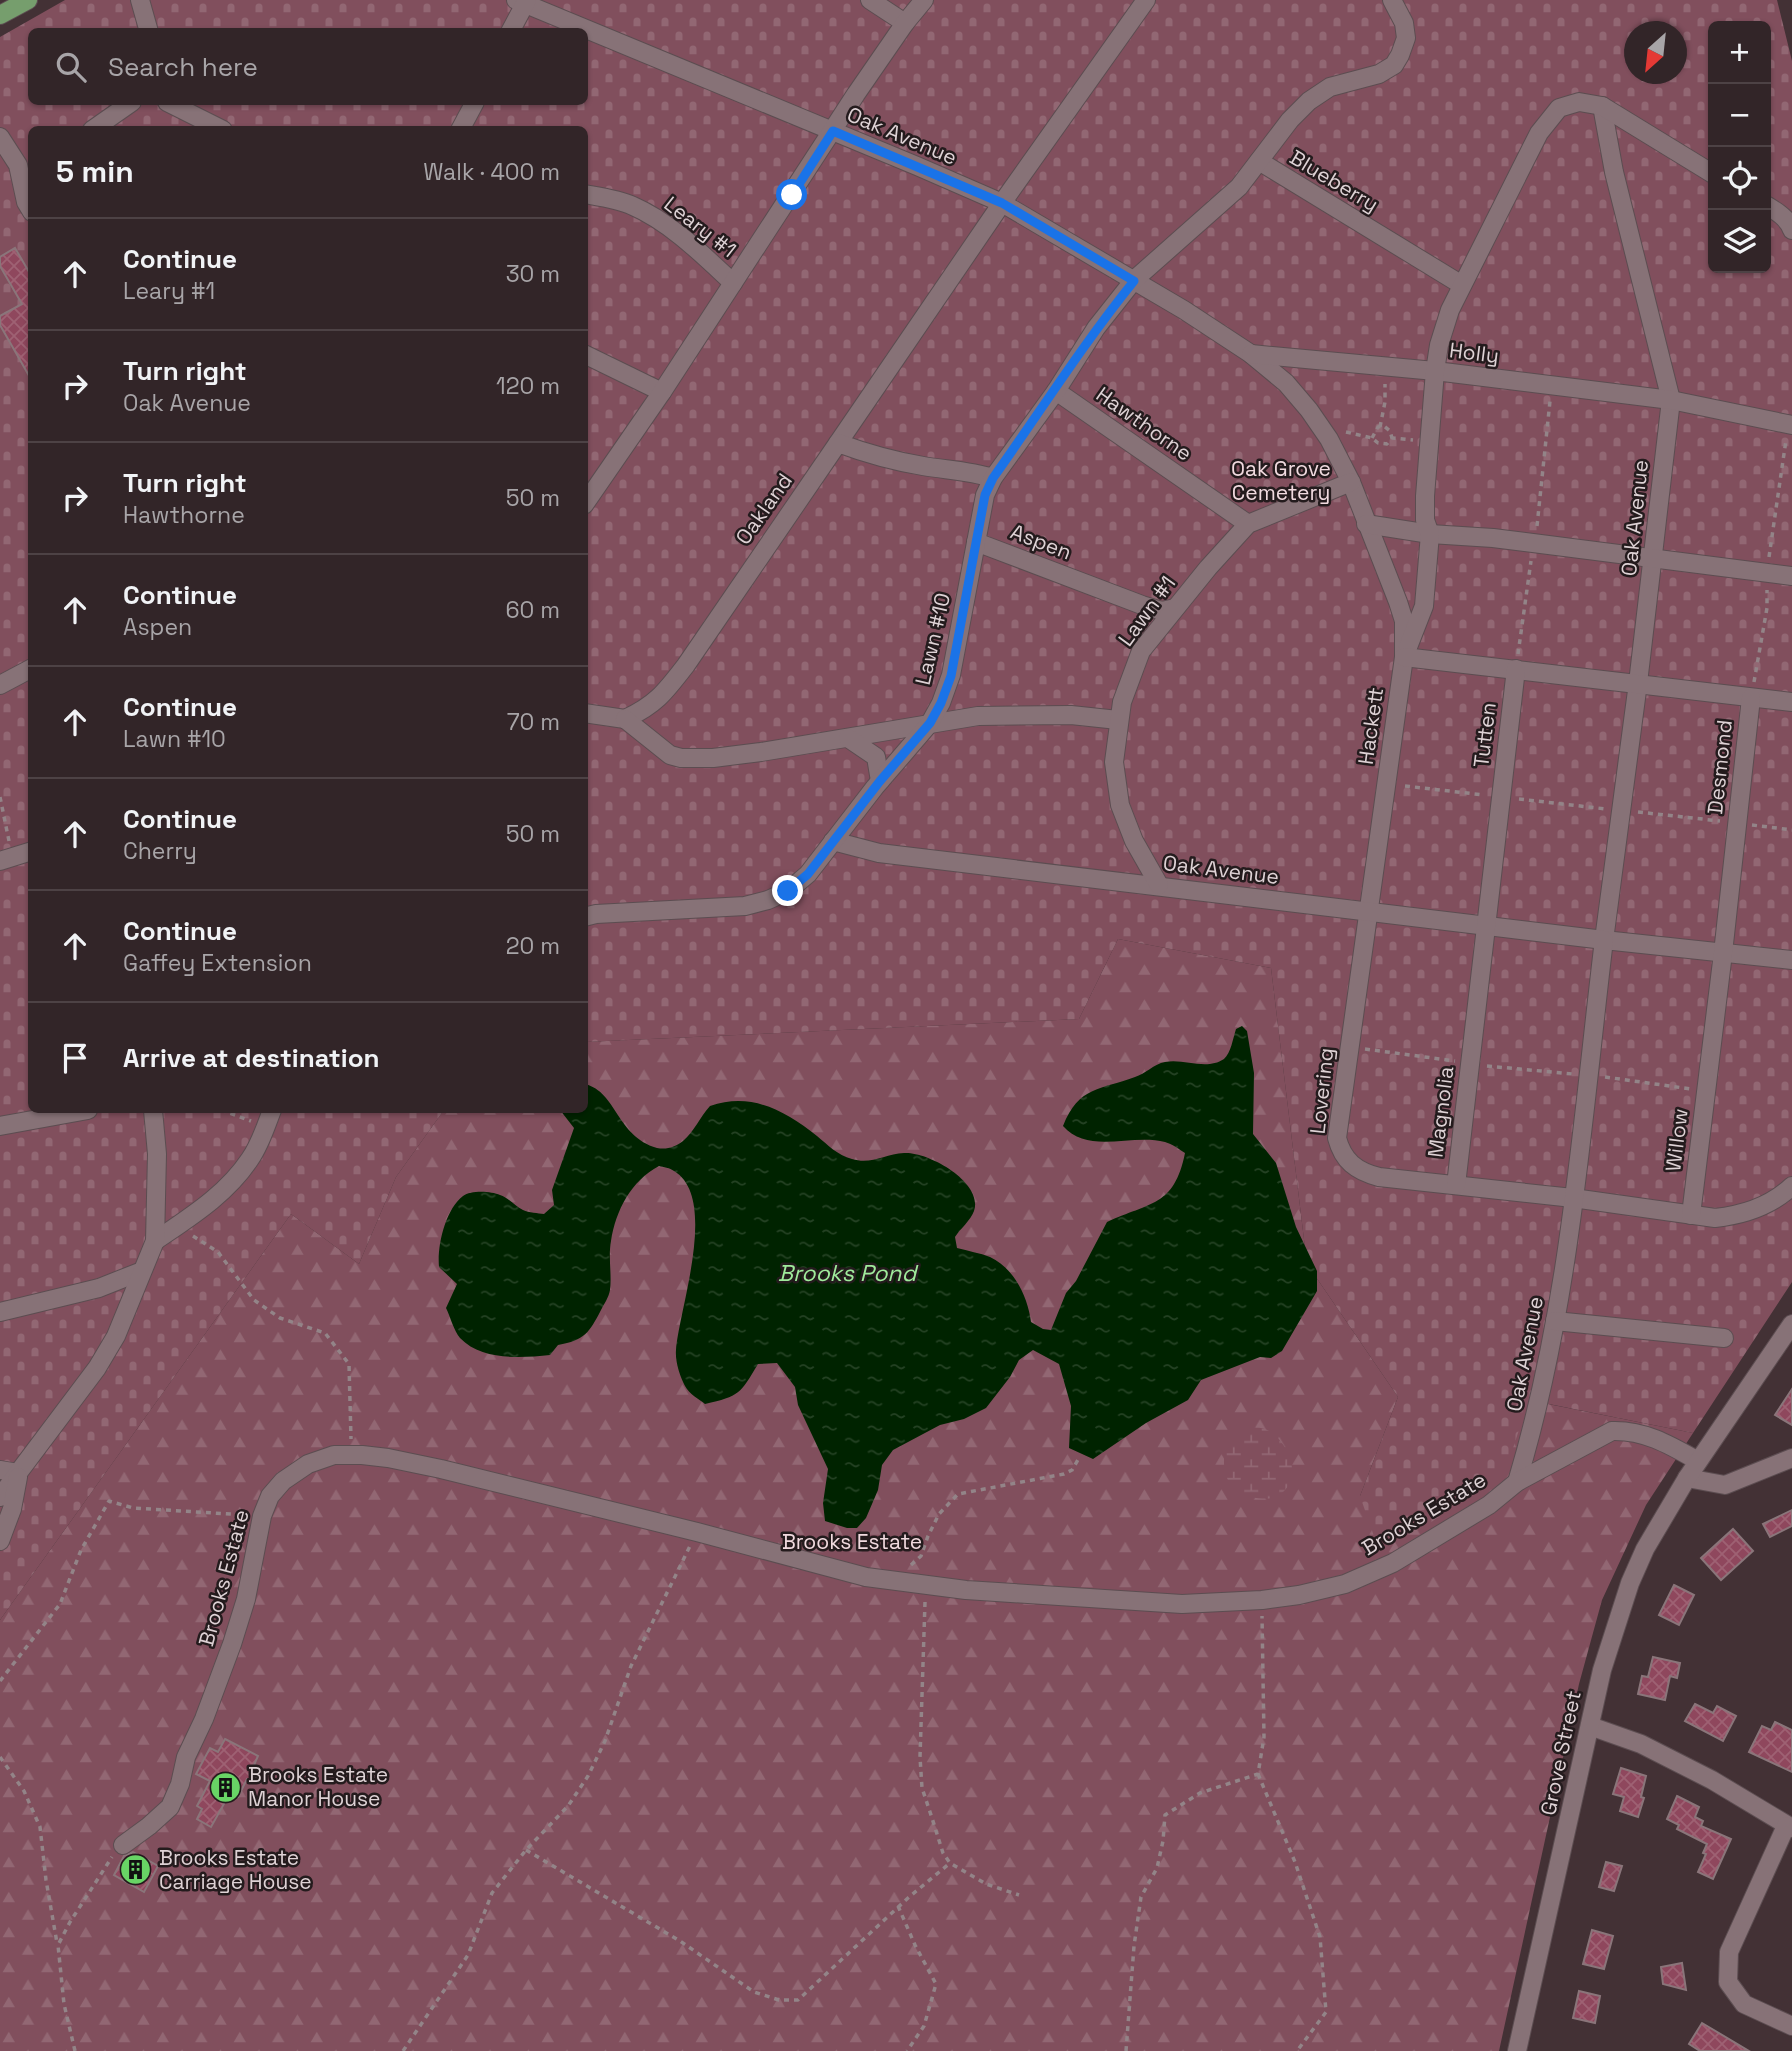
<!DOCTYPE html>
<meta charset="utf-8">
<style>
:root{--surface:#322528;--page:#3a2d30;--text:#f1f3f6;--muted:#a8a5a8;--line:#4d4245}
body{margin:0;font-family:"Space Grotesk",sans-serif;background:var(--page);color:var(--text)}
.controls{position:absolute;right:21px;top:21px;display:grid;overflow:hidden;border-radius:10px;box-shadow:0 2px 5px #0004}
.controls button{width:63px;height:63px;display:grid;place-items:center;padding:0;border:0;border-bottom:2px solid var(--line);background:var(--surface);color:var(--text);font:35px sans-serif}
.compass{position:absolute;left:1624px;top:21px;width:63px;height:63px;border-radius:50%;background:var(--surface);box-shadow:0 2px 5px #0004;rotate:207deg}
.stop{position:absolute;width:21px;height:21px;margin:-16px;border:5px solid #1a73e8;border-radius:50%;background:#fff}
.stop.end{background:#1a73e8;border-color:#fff;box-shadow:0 2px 7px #0008}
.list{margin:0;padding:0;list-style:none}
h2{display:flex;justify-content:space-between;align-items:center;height:91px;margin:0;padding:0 28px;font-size:30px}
h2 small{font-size:23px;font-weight:400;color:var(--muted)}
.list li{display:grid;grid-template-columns:46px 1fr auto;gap:21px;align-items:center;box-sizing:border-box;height:112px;padding:0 28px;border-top:2px solid var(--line)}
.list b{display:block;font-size:26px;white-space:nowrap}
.list p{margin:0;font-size:23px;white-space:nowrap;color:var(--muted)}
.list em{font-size:23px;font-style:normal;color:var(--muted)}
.icon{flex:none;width:38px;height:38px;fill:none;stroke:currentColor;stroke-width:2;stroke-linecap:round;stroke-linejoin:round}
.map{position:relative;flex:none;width:1792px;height:2051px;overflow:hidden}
.search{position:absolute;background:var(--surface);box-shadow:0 2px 5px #0004;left:28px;top:28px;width:560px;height:77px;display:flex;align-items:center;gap:18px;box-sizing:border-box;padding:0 24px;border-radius:10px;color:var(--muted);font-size:26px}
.panel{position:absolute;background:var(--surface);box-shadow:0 2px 5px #0004;left:28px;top:126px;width:560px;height:987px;border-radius:10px}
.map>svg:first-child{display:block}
.forest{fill:url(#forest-firs)}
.wetland{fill:url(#wetland-marsh)}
.cemetery{fill:url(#cemetery-stones);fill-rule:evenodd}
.water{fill:url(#water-ripples)}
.building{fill:url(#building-cross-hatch);stroke:#8a757a;stroke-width:2}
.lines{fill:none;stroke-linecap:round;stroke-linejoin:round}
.minor-casing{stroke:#5c4d51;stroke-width:20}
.major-casing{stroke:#5c4d51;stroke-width:20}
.path{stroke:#938488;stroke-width:3.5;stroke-dasharray:5 5;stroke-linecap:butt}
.minor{stroke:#877277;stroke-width:18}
.major{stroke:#769e6d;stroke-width:18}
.route{stroke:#1a73e8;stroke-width:9}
.labels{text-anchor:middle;stroke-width:5;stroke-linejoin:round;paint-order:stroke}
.street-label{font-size:21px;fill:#ded2d5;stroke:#241b1d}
.park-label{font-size:21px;fill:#f1dadf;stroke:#241b1d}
.poi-label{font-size:21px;fill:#ded2d5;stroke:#241b1d;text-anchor:start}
.water-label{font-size:23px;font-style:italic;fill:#9fea9b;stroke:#241b1d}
</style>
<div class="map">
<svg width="1792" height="2051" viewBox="0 0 1792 2051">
<defs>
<pattern id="forest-firs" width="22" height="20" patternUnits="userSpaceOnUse" patternTransform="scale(1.75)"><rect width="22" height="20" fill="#814f5d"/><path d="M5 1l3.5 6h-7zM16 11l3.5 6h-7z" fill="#926773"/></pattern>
<pattern id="wetland-marsh" width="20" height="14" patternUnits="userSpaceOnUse" patternTransform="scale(1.75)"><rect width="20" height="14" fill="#814f5d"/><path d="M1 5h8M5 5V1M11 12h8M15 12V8" fill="none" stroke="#926773"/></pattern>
<pattern id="cemetery-stones" width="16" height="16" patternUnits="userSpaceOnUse" patternTransform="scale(1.75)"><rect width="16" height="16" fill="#814f5d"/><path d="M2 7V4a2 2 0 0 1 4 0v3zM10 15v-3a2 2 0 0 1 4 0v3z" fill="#926773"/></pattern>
<pattern id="water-ripples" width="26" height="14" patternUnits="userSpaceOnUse" patternTransform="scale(1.75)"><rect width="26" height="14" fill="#002300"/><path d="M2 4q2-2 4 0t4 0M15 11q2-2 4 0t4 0" fill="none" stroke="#254224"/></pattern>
<pattern id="building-cross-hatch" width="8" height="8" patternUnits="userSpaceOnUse" patternTransform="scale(1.75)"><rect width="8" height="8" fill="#8f475d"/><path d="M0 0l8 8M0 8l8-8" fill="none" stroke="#9e6173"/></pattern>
</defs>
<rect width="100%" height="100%" fill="#433135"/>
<path class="forest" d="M1118,939L1271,968L1307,1264L1398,1397L1360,1496L1506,1466L1528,1400L1693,1433L1646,1505L1602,1600L1579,1684L1499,2051H0V1620L291,1214L359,1264L396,1177L444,1110H584L585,1042L1079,1019Z"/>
<path class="wetland" d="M1248,1427C1253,1428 1260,1427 1265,1429C1281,1435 1294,1458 1292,1475C1291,1485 1284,1492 1276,1498C1265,1499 1248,1499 1238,1492C1223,1482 1219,1455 1231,1442C1235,1437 1242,1432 1248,1427Z"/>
<path class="cemetery" d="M65,0H1777L1792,61V1282L1693,1433L1529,1400L1507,1466L1426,1526L1376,1542L1360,1496L1398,1397L1307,1264L1271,968L1118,939L1079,1019L585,1042L584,130H32V1110H444L396,1177L359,1264L291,1214L0,1620V37ZM1713,26H1766V268H1713ZM32,32H584V102H32ZM1634,32H1676V74H1634Z"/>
<path class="water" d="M1242,1026L1247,1031L1254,1073L1253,1134L1276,1163L1296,1227L1317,1271V1291L1282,1351L1271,1358L1260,1357L1201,1380L1188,1400L1146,1423L1093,1459L1069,1448L1071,1406L1059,1364L1033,1350L1019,1360L1010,1377L986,1408L964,1419L940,1425L893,1450L882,1465L878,1490L866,1518L857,1528H847L825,1521L823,1503L828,1469L798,1405L795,1387L777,1363L758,1364C740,1394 740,1396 705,1404C699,1399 689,1394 685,1386C680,1376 675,1362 676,1350C679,1309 719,1198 674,1171C670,1168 663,1167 659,1166C631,1181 616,1210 611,1241C608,1257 612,1274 610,1290C609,1297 604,1304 601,1310C589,1333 585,1340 558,1345L550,1355C521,1358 482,1361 460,1338C454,1331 450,1316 446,1308L457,1284L439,1267C437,1246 445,1210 463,1196C471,1190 491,1191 500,1195C509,1198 515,1206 523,1210C529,1213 538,1213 544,1214L554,1205L552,1190L574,1128L560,1110H584L585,1084C617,1092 616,1136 657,1148C667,1150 675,1147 683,1141C694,1132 700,1117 710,1106C751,1092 784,1110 817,1136C828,1145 837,1155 852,1159C871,1165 885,1154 904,1153C927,1151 984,1182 974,1211C971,1220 960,1229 955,1237L957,1248C968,1251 980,1253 990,1257C1014,1268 1028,1297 1031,1322L1043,1329L1051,1330L1066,1293L1076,1281L1107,1222C1150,1202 1174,1207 1185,1153C1179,1149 1172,1144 1165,1142C1132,1133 1088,1155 1063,1126C1079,1086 1100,1090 1135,1077C1145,1074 1154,1064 1165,1062C1184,1058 1206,1071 1224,1059C1231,1053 1233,1038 1236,1029Z"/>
<g class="building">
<path d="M15,248L32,277V381L0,325V316L22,304L0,266V257Z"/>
<path d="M1792,1389V1425L1775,1415Z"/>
<path d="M1792,1510V1526L1770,1537L1763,1524Z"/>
<path d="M1733,1529L1753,1551L1721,1580L1701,1558Z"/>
<path d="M1674,1585L1694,1595L1679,1625L1659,1615Z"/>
<path d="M1653,1657L1680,1663L1677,1678L1670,1676L1665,1700L1638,1694L1642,1676L1648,1677Z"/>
<path d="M1695,1704L1713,1713L1717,1706L1736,1716L1723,1741L1685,1721Z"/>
<path d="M1775,1722L1792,1730V1772L1749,1752L1762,1726L1771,1730Z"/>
<path d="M225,1739L258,1756L254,1765L260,1768L253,1782L247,1779L238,1797L230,1793L211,1827L197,1819L202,1809L197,1806L210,1781L196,1774L210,1748L218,1752Z"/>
<path d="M1621,1768L1646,1776L1641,1797L1644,1798L1638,1817L1620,1811L1624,1797L1613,1794Z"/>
<path d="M1677,1796L1699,1807L1695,1817L1703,1821L1701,1826L1731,1839L1713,1879L1698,1872L1706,1854L1703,1853L1707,1844L1677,1829L1679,1825L1667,1819Z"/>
<path d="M133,1852L158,1866L144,1892L114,1875L124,1856Z"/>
<path d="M1606,1862L1622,1866L1614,1891L1599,1887Z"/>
<path d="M1592,1930L1613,1936L1604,1969L1583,1964Z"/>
<path d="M1682,1963L1686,1990L1663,1984L1661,1967Z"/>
<path d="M1579,1991L1600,1996L1595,2023L1573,2018Z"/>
<path d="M1702,2023L1749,2051H1700L1689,2044Z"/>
</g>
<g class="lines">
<defs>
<g id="minor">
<path d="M140,0L149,32"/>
<path d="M516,0L917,166L1002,203L1184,310L1251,354L1286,383L1309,410L1329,439L1351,482L1398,602L1404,621V657L1337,1138C1343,1161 1356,1171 1379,1177L1573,1198L1715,1218C1743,1215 1771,1206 1792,1186"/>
<path d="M870,0L905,23"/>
<path d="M510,32L527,0"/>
<path d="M167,102L223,130"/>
<path d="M1602,106L1614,172L1671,400L1638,683L1604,940L1792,960"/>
<path d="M92,130L132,102"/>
<path d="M460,130L475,102"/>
<path d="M0,137L18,165L26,202L32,212"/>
<path d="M1259,161L1462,285"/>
<path d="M584,194C601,197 618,199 633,206C670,222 703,255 733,283"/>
<path d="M1766,205C1776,211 1788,218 1792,230"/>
<path d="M584,354L662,392"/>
<path d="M1251,354L1435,371L1671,400L1792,425"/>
<path d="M1056,391L1248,524"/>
<path d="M838,443L1002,203L1146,0"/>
<path d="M584,505L662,392L856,94L905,23L924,0"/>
<path d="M1366,524L1430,534L1493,538L1792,576"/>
<path d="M976,542L1142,605L1162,611L1175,608"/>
<path d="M1408,647L1424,606L1430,534L1425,520V496L1435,371L1439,345L1450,310L1539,133L1559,108L1579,102L1602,106L1713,174"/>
<path d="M1404,657L1792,702"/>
<path d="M0,685L32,668"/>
<path d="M584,713L625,719"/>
<path d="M625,719C656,705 666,691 686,665L838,443C865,453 893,461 923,466C947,470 970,471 993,478"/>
<path d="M625,719L670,755L681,758H713L761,752L978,716L1071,715L1118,720"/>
<path d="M848,738L876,757L880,781"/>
<path d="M833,841L879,853L1604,940C1582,1121 1570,1307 1517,1482"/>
<path d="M0,861L32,851"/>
<path d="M1159,885L1134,841L1120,805L1114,762L1122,702L1141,651L1208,568L1248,524L1351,482"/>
<path d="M584,917L596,914L745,906L768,900L788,891L808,874L875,787L930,723L941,703L951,675L985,495L993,478L1056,391L1096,328L1134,280L1239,187L1290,120L1309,101L1330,87L1379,74L1394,65L1400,55L1406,38L1404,23L1392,0"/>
<path d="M0,1126L88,1110"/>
<path d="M1456,1185L1516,669"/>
<path d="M1691,1215L1723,953L1751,698"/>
<path d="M155,1241C190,1217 226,1195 250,1159C260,1145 266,1126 272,1110"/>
<path d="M0,1312L99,1288L142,1271"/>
<path d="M1555,1321L1724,1338"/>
<path d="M0,1470L18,1473"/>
<path d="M1687,1478L1725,1485L1792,1458"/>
<path d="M0,1497L97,1368L116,1336L155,1241L157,1154L153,1110"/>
<path d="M0,1541L12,1509L18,1477"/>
<path d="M1590,1726L1641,1744L1712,1780L1792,1828"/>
<path d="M1786,1826L1729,1952L1728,1982L1744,2004L1792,2026"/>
<path d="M123,1845L149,1826L170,1807L180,1784L186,1757L204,1719L232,1644L246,1599L262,1516L270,1496L283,1481L308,1464L334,1455H362L388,1458L441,1469L697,1532L866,1577L966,1590L1182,1604L1262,1600L1299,1595L1345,1584L1393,1563L1489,1505L1517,1482L1612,1431C1645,1430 1670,1445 1698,1461"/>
<path d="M1517,2051L1602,1670L1630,1583L1645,1549L1687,1478L1792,1324"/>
</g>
<path id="major" d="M0,15L28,0"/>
</defs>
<use href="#minor" class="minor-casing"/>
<use href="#major" class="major-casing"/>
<g class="path">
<path d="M1380,427L1385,402V384"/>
<path d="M1346,432L1372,438L1378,443L1387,444L1392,438L1413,440"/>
<path d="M1372,438L1378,427L1384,426L1390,431L1392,438"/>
<path d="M1537,526L1550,401"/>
<path d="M1769,557L1786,440"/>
<path d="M1518,654L1531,561"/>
<path d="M1754,682L1767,608V590"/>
<path d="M1405,786L1484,795"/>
<path d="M0,797L9,841"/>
<path d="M1519,799L1606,809"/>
<path d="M1638,812L1720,821"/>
<path d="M1752,825L1792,830"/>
<path d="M1365,1049L1455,1061"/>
<path d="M1487,1066L1573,1074"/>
<path d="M1605,1077L1691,1089"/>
<path d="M221,1110L251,1121"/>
<path d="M193,1236L218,1252L254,1300L280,1318L325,1333L349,1364L351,1439"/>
<path d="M911,1565L921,1556L928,1536L939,1514L958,1494L1064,1474L1072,1470L1079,1458"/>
<path d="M925,1602L920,1757L922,1788L932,1818L943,1853L950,1863L986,1884L1019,1895"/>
<path d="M0,1681L60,1604L81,1550L109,1501L133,1508L246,1515"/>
<path d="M0,1757L24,1791L40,1827L46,1880L57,1943"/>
<path d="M1258,1774L1295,1862L1320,1937L1326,2012L1297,2051"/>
<path d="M526,1850L680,1941L754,1992L779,2000H798L908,1898L950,1863"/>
<path d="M898,1906L915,1945L936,1984L924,2026L907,2051"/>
<path d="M75,2051L64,2004L58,1945L70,1922L112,1857"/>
<path d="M403,2051L468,1955L492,1893L526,1850L568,1806L588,1776L605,1741L631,1666L690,1546"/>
<path d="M1126,2051L1134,1946L1141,1897L1157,1868L1163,1841L1165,1815L1200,1793L1258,1774L1264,1737L1262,1616"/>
</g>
<use href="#minor" class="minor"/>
<use href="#major" class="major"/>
</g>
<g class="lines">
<path class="route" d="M788,891L808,874L880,781L930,723L941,703L951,676L985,495L993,478C1040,412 1083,344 1134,281L1002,203L833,131L792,195"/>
</g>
<defs>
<symbol id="building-disc" viewBox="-11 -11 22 22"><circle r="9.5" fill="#68d465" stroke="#241b1d"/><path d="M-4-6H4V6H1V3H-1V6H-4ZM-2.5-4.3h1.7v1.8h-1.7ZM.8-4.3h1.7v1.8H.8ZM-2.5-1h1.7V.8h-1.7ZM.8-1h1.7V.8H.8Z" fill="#111"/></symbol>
</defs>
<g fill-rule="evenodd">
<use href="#building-disc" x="208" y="1770" width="35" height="35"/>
<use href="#building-disc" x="118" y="1852" width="35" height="35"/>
</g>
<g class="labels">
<g class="street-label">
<text transform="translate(902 136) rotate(23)" y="7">Oak Avenue</text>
<text transform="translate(1334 181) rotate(31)" y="7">Blueberry</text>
<text transform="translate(700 227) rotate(38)" y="7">Leary #1</text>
<text transform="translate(1474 353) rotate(7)" y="7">Holly</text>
<text transform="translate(1144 424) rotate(35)" y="7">Hawthorne</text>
<text transform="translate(764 509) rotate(-55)" y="7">Oakland</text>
<text transform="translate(1635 518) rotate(-84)" y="7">Oak Avenue</text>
<text transform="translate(1041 542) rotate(21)" y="7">Aspen</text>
<text transform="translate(1147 611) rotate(-54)" y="7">Lawn #1</text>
<text transform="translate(933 639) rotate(-77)" y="7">Lawn #10</text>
<text transform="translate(1371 726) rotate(-82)" y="7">Hackett</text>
<text transform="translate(1485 735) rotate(-83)" y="7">Tutten</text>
<text transform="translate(1720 767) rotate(-84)" y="7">Desmond</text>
<text transform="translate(1221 870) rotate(7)" y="7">Oak Avenue</text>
<text transform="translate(1322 1091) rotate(-84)" y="7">Lovering</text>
<text transform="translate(1441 1112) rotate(-83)" y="7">Magnolia</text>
<text transform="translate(1677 1140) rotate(-83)" y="7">Willow</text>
<text transform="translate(1525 1354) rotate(-79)" y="7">Oak Avenue</text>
<text transform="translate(1424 1514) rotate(-31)" y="7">Brooks Estate</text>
<text transform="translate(224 1578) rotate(-75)" y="7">Brooks Estate</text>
<text transform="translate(1561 1753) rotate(-78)" y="7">Grove Street</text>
</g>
<g class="park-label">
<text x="1281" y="476">Oak Grove<tspan x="1281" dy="24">Cemetery</tspan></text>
<text x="852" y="1549">Brooks Estate</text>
</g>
<g class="poi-label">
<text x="248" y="1782">Brooks Estate<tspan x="248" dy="24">Manor House</tspan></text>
<text x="159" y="1865">Brooks Estate<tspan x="159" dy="24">Carriage House</tspan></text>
</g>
<g class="water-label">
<text x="847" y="1281">Brooks Pond</text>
</g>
</g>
</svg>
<div class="controls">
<button>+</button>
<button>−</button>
<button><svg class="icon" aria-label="locate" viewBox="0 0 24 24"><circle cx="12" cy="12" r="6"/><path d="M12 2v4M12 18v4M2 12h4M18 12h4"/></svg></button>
<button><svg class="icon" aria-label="layers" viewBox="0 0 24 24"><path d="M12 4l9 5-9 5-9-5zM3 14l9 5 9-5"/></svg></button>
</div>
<svg class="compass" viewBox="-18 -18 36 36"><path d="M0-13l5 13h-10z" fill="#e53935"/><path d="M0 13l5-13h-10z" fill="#a8a5a8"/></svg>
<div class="stop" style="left:792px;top:195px"></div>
<div class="stop end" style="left:788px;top:891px"></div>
<div class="search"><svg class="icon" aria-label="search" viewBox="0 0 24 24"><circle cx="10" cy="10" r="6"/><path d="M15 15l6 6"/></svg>Search here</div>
<section class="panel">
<h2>5 min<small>Walk · 400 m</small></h2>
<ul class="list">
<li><svg class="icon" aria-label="ahead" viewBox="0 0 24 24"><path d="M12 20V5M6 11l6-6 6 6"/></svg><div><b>Continue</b><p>Leary #1</p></div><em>30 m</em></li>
<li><svg class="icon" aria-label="right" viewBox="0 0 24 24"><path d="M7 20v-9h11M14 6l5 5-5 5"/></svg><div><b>Turn right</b><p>Oak Avenue</p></div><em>120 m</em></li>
<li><svg class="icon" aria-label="right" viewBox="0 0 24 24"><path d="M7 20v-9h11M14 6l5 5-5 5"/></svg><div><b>Turn right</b><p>Hawthorne</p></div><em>50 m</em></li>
<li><svg class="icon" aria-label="ahead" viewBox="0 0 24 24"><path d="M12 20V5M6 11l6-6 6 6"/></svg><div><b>Continue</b><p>Aspen</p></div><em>60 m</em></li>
<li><svg class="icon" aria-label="ahead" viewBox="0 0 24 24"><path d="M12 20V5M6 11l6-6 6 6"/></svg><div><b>Continue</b><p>Lawn #10</p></div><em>70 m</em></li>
<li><svg class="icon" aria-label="ahead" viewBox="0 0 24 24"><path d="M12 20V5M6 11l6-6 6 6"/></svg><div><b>Continue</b><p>Cherry</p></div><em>50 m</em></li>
<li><svg class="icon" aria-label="ahead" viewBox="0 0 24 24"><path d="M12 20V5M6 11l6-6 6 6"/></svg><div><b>Continue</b><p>Gaffey Extension</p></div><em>20 m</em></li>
<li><svg class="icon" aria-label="arrive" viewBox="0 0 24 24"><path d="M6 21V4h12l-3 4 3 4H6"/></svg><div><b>Arrive at destination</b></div></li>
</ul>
</section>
</div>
